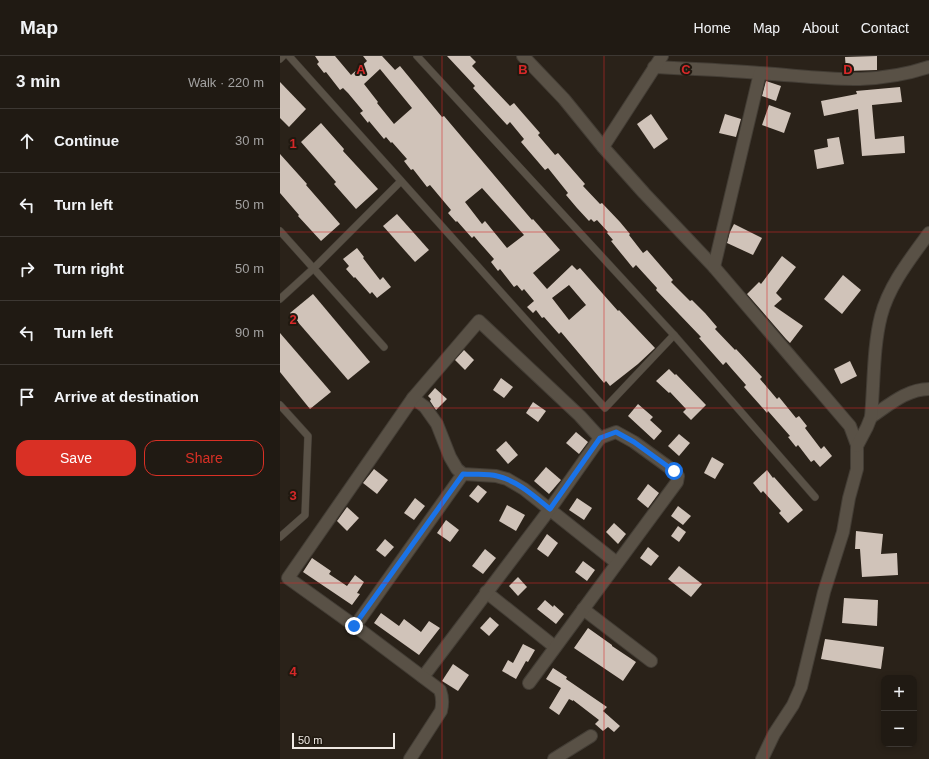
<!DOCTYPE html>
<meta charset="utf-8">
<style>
:root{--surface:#201a13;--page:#2d2721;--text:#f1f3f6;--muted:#a2a1a0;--line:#3d3833;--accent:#d93025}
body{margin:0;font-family:Helvetica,sans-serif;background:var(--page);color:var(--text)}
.controls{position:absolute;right:12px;bottom:12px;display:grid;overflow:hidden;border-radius:8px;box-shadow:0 2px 6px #0003}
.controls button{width:36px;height:36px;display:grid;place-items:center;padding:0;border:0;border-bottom:1px solid var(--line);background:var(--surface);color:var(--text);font:20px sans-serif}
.scale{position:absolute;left:12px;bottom:10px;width:103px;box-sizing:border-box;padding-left:4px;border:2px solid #efe9e3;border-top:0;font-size:11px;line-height:14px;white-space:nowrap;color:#efe9e3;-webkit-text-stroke:3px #201910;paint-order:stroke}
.stop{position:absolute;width:12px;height:12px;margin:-9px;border:3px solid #1a73e8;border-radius:50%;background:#fff}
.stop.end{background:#1a73e8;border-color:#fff;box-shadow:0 1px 4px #0008}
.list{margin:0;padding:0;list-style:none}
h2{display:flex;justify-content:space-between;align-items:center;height:52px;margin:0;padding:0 16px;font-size:17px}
h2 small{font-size:13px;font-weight:400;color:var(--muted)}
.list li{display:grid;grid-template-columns:26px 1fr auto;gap:12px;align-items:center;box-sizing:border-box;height:64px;padding:0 16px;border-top:1px solid var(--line)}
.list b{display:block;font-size:15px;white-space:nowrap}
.list em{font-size:13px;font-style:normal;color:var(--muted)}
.actions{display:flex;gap:8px;padding:12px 16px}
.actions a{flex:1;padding:9px 0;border:1px solid var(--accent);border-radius:12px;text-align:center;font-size:14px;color:var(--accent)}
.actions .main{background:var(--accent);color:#fff}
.icon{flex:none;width:22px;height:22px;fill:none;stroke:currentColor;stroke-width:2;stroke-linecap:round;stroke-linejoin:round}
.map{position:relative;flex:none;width:649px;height:703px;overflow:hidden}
header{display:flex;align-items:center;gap:24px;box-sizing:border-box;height:56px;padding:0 20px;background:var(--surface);border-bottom:1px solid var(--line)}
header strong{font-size:19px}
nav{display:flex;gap:22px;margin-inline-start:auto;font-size:14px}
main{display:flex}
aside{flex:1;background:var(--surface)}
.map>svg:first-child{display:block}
.building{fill:#d0c3b9;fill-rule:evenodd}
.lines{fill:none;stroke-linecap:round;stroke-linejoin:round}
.lane-casing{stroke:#433d35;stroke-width:8}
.street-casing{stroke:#433d35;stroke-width:14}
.lane{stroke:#595146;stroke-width:7}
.street{stroke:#595146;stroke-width:12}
.route{stroke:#1a73e8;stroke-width:5}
.grid{fill:none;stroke:#d62828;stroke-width:1;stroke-opacity:0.55}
.grid-label{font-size:13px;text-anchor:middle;font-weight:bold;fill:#d62828;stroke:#201910;stroke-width:4;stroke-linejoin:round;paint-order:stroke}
</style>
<header>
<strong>Map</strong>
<nav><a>Home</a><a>Map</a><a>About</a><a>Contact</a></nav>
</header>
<main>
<aside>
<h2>3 min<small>Walk · 220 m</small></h2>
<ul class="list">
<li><svg class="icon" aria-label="ahead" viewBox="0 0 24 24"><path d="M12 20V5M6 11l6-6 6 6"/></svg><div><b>Continue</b></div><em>30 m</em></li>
<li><svg class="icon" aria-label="left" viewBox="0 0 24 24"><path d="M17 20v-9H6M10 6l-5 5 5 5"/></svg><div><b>Turn left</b></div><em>50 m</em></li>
<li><svg class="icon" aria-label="right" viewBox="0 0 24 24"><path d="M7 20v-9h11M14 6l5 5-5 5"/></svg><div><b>Turn right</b></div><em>50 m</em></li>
<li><svg class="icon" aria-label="left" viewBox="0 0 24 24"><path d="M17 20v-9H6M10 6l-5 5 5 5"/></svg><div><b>Turn left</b></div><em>90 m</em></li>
<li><svg class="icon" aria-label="arrive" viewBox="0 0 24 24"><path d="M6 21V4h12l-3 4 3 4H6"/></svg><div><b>Arrive at destination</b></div></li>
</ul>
<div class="actions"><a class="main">Save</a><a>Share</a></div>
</aside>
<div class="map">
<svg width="649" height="703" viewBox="0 0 649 703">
<rect width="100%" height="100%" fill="#2a2219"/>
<g class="building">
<path d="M35,0H55L71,19L87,5L83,0H102L115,14L120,10L162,61L164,60L252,164L253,163L280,194L253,217L267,233L292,209L297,214L300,212L338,255L339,254L375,292L358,308L330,330L326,325L324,327L281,276L279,278L264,261L262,262L256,254L253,257L247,251L254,245L244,233L242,235L237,229L234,231L220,213L218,215L211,206L214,203L199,186L194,180L192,182L177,165L176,166L168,157L171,154L150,129L147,131L133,113L131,114L124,105L127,103L112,86L111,87L106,81L104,83L89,65L88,67L80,57L83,55L68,37L63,32L60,34L46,16L44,17L37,8L39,6ZM100,13L132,52L114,68L97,47L98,46L84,28ZM202,132L244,179L227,192L205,165L202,168L185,146ZM289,229L306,249L289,264L272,242Z"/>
<path d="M167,0H190L196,6L192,10L230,50L234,47L239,53L260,77L258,79L275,99L278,97L305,128L303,130L320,148L322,147L340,166L350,178L349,179L363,197L367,194L393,224L391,226L410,245L412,244L425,257L437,271L435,273L455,294L456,293L482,321L480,323L497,343L499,341L516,362L519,360L527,370L525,372L541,393L544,390L552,400L540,411L534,404L531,406L518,389L516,391L508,381L510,380L488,355L487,357L464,331L466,329L451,312L446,306L443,309L419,282L421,281L376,234L377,232L356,209L353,212L331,185L333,184L327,177L328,176L317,164L314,166L311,163L309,165L297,152L286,139L288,137L268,112L265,114L241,86L244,83L230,66L227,69L193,32L195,30Z"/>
<path d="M597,0V14L566,15L565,1Z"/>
<path d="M486,25L501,30L496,45L482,40Z"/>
<path d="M0,26L26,53L9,71L0,62Z"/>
<path d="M620,31L622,46L592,49L595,83L624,80L625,97L582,100L578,53L544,60L541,45L577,38L576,35Z"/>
<path d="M489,49L511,57L504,77L482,69Z"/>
<path d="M371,58L388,83L374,93L357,68Z"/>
<path d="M445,58L461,63L456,81L439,77Z"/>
<path d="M41,67L64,93L63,95L98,133L76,153L54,128L56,126L21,86Z"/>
<path d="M559,81L564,108L537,113L534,94L548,91L547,83Z"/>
<path d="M0,98L27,128L26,129L60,168L41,185L18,160L19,159L0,137Z"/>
<path d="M117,158L149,194L135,206L103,170Z"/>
<path d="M454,168L482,182L473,199L447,187L450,176Z"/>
<path d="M77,192L84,201L83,202L100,224L103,221L111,231L97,242L92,236L90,238L75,221L74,222L66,213L69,210L63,203Z"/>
<path d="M502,200L516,211L496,237L502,243L494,250L523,270L510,287L506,283L467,238L479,226L481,228Z"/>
<path d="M563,219L581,234L562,258L544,243Z"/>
<path d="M33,238L90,306L68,324L10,257Z"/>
<path d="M0,277L51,336L30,353L0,316Z"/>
<path d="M184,294L194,304L185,314L175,304Z"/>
<path d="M570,305L577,320L561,328L554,313Z"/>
<path d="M389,313L395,319L396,318L426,349L411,364L403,356L406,353L390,336L389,337L376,325Z"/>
<path d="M221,322L233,331L224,342L213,334Z"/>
<path d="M155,332L167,343L156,354L150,345L151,343L148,340Z"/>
<path d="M253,346L266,355L258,366L246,357Z"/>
<path d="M358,348L373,361L370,364L382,375L374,384L348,360Z"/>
<path d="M296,376L308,386L299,398L286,387Z"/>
<path d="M399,378L410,387L399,400L388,390Z"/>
<path d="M226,385L238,399L228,408L216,394Z"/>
<path d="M432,401L444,408L435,423L424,417Z"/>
<path d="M266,411L281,424L269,438L254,425Z"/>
<path d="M94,413L108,424L97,438L83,427Z"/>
<path d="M487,414L493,422L494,421L523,454L508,467L499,457L501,455L483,435L481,437L473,427Z"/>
<path d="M368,428L379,437L368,452L357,443Z"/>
<path d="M198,429L207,436L198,447L189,440Z"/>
<path d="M135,442L145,450L134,464L124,457Z"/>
<path d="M297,442L312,452L304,464L289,454Z"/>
<path d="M227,449L245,459L236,475L219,465Z"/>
<path d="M398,450L411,460L403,469L391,460Z"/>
<path d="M67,451L79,462L67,475L57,465Z"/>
<path d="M166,464L179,474L170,486L157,477Z"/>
<path d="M334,467L346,478L338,488L326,476Z"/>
<path d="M398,470L406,476L399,486L391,480Z"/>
<path d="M576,475L603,478L601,498L617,497L618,519L582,521L580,493H575Z"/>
<path d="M267,478L278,487L268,501L257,493Z"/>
<path d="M105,483L114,491L105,501L96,494Z"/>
<path d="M368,491L379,500L371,510L360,502Z"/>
<path d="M205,493L216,502L203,518L192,510Z"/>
<path d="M32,502L51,515L49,518L67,530L75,519L84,526L77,537L80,538L72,549L23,516Z"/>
<path d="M303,505L315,514L307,525L295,516Z"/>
<path d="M399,510L422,528L411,541L388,523Z"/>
<path d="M238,521L247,531L238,540L229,530Z"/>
<path d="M564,542L598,544L597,570L562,567Z"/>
<path d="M265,544L273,551L274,549L284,558L276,568L257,553Z"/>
<path d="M101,557L119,570L124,563L141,576L149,565L160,572L139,599L94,567Z"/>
<path d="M210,561L219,569L209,580L200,572Z"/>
<path d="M308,572L332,589V590L356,606L343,625L294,592Z"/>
<path d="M545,583L604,591L601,613L541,603Z"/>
<path d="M243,588L255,594L248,606L246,605L236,623L222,615L228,604L233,607Z"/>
<path d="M173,608L189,619L178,635L162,625Z"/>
<path d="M273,612L287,621L286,623L327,651L323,655L340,670L334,676L328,671L323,675L315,668L319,664L293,644V645L289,643L279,659L269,652L281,632L266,623Z"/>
</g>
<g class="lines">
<defs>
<g id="lane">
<path d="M9,0L325,352L394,279"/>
<path d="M137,0L394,279L535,441"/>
<path d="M0,3L3,0"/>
<path d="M0,175L104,291"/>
<path d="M0,243L34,212L121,125"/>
<path d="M0,349L28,380L25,459L0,481"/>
</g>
<g id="street">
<path d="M243,0L284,43L323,91L364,137L434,211L570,370L577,389V413L569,442L563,476L544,536L521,631L513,649L494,678L482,703"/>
<path d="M374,11C409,13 445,14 480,17C541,21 589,31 649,11"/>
<path d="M323,91L382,0"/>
<path d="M434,211L480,17"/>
<path d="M133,342L145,351L157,368L170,401L177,413L183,418L216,420L227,423L244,433L337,507"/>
<path d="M591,361C609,349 627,333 649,333"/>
<path d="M577,390L587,371L591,361C594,329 593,291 601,260C609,229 631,202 649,177"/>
<path d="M206,536L275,591"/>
<path d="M303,553L371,605"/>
<path d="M75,570L183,418"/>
<path d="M143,621L270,453L320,382"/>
<path d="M130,703L161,655C163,647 163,642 160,634L75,570L8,522L133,342L199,265L300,360L320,382L336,376L354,386L394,415L398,420L397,426L249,627"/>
<path d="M274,703L311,680"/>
</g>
</defs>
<use href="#lane" class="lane-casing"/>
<use href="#street" class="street-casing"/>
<use href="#lane" class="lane"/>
<use href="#street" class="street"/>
</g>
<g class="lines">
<path class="route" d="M74,570L183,418C194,419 207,417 217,420C238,425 254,440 270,453L320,382L336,376L354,386L394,415"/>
</g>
<path class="grid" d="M162,0V703M324,0V703M487,0V703M0,176H649M0,352H649M0,527H649"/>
<g class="grid-label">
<text x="81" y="18">A</text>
<text x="243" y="18">B</text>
<text x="406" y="18">C</text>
<text x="568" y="18">D</text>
<text x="13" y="92">1</text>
<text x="13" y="268">2</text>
<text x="13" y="444">3</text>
<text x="13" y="620">4</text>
</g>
</svg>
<div class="controls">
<button>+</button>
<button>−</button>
</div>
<div class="scale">50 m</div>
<div class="stop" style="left:394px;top:415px"></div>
<div class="stop end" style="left:74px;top:570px"></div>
</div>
</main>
